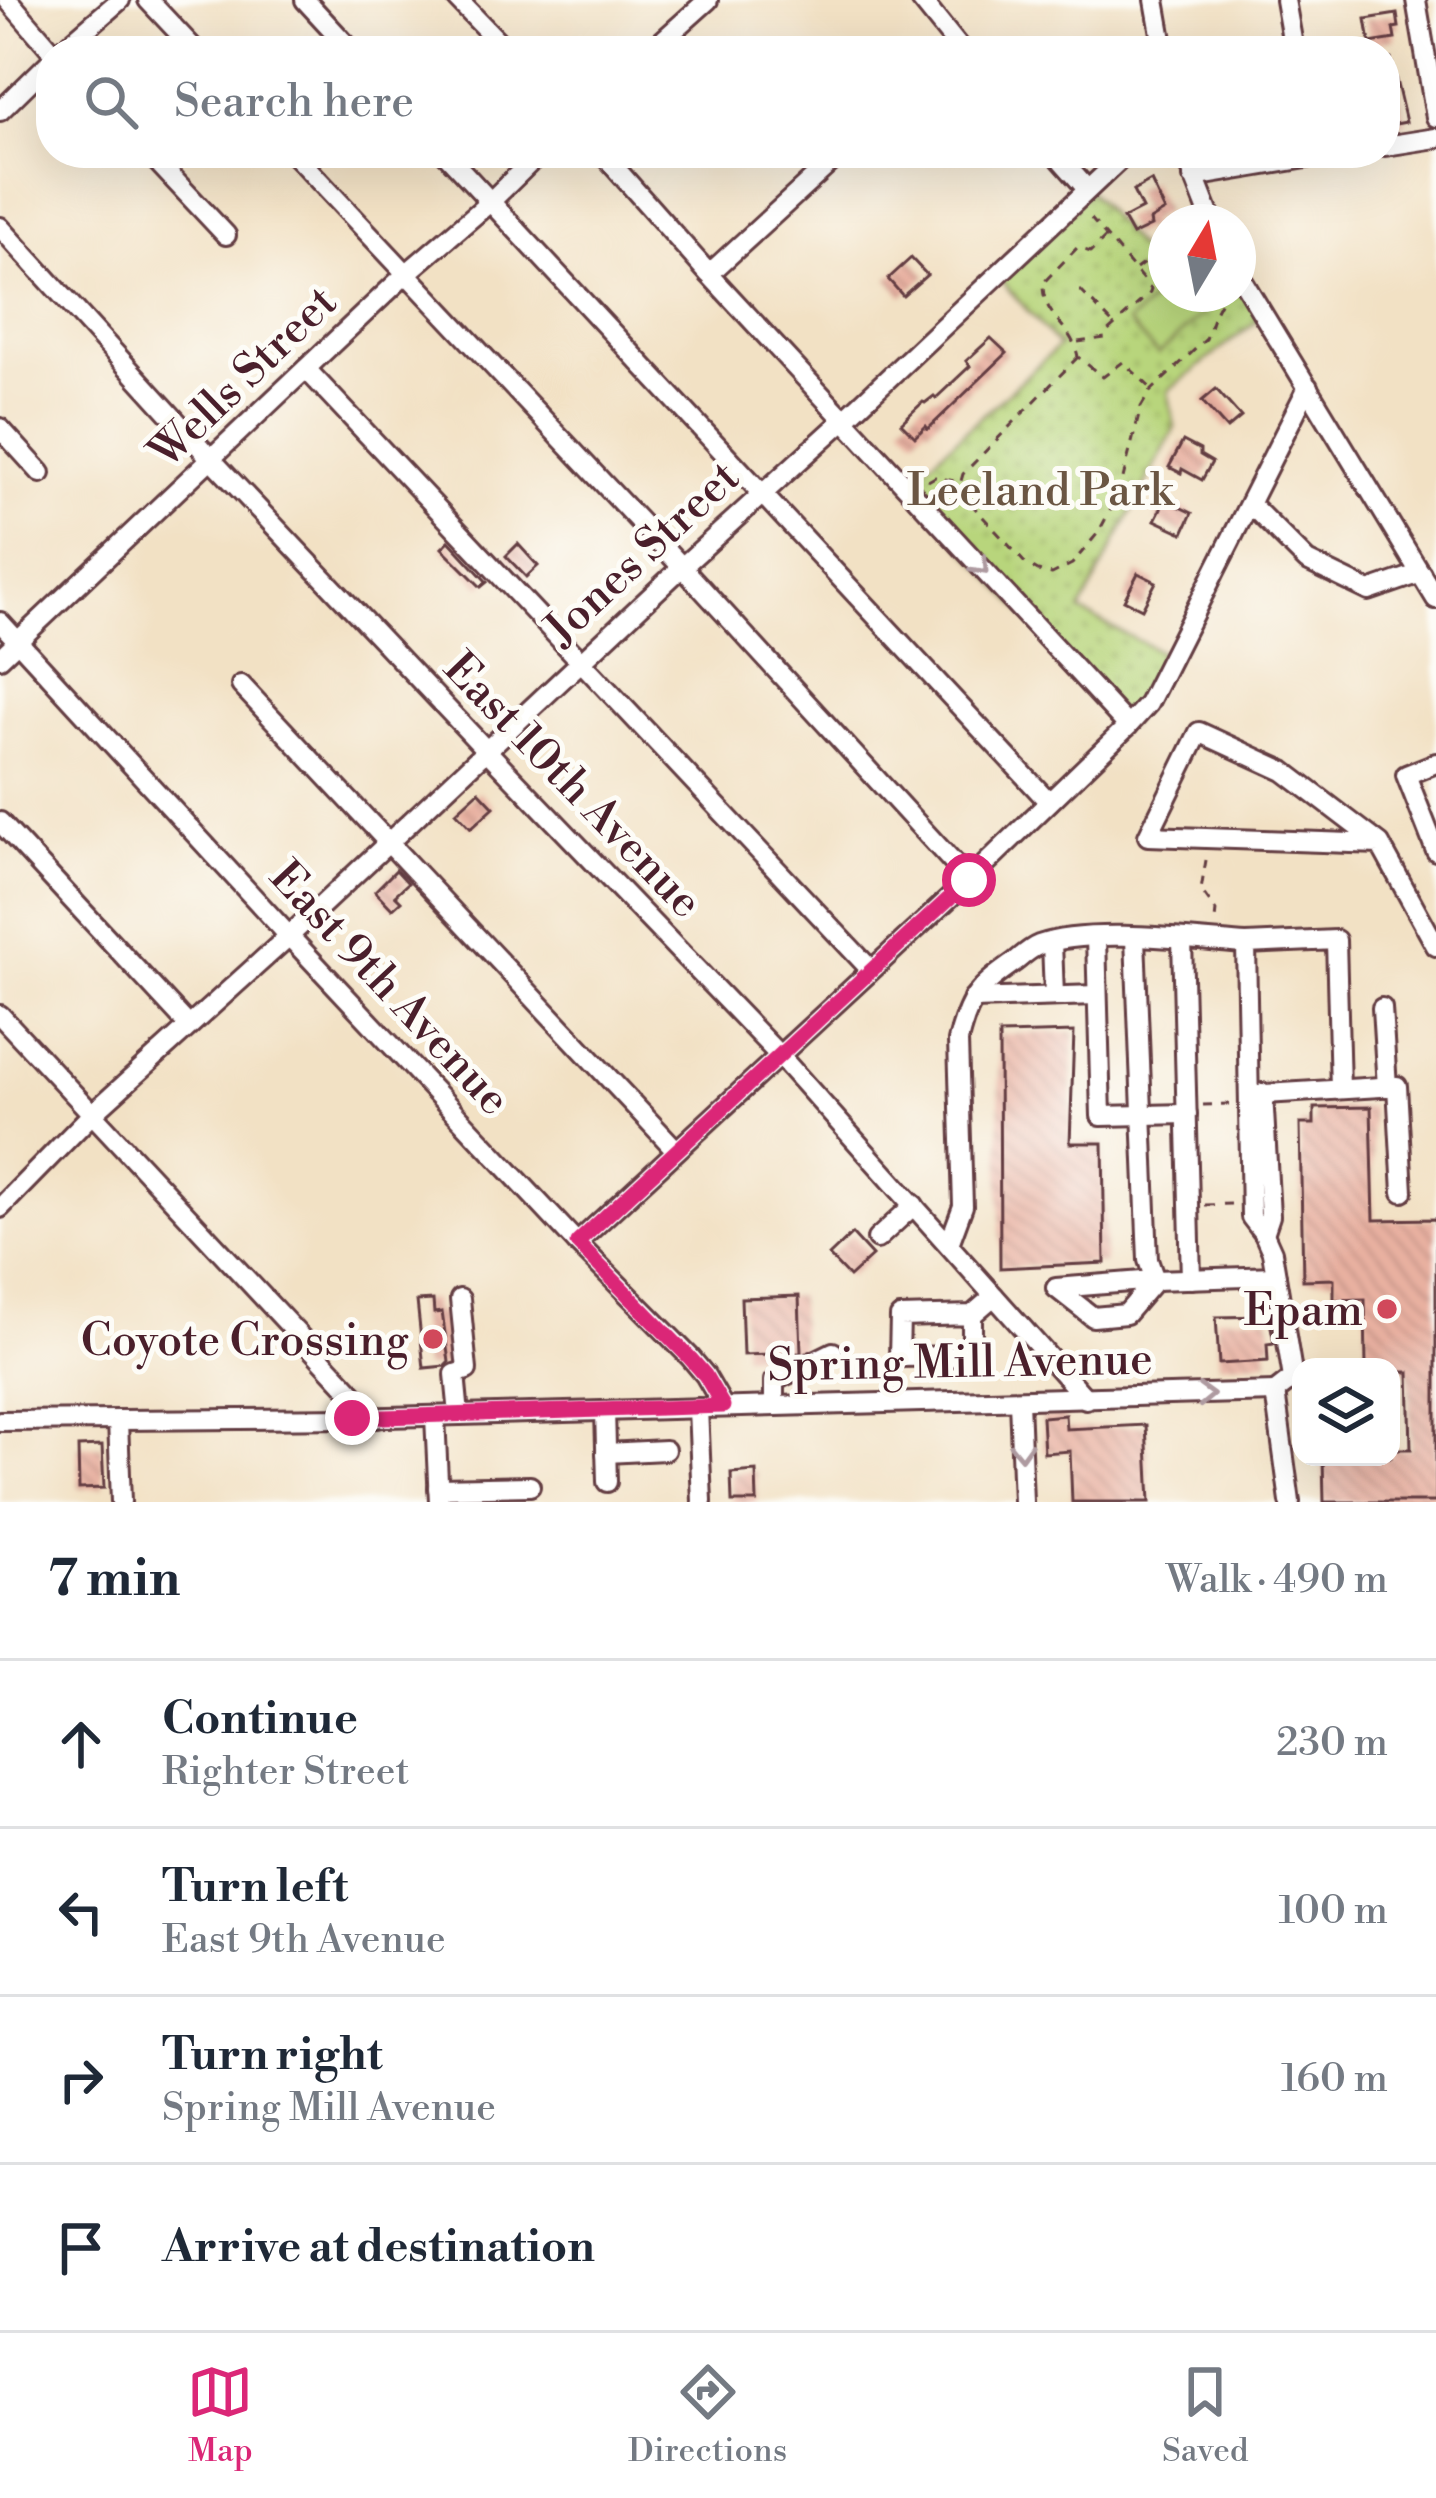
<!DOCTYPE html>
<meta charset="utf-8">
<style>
:root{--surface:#fff;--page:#f2f2f3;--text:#1f2937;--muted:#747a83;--line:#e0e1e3;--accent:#db2777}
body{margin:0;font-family:"Libre Bodoni",serif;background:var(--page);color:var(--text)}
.controls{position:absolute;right:36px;bottom:36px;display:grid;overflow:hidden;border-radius:24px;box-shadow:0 12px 48px #0002}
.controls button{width:108px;height:108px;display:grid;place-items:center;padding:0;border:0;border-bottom:3px solid var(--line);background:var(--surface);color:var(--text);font:60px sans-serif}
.compass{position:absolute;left:1148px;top:204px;width:108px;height:108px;border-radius:50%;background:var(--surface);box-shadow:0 12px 48px #0002;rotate:10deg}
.stop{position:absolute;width:36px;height:36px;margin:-27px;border:9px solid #db2777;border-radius:50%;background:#fff}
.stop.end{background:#db2777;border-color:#fff;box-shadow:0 3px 12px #0008}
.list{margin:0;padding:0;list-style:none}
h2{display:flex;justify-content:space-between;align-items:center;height:156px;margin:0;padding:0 48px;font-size:51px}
h2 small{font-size:39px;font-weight:400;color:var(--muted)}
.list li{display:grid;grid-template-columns:78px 1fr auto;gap:36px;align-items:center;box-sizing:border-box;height:168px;padding:0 48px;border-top:3px solid var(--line)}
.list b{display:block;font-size:45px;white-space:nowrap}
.list p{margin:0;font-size:39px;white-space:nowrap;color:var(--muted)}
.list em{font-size:39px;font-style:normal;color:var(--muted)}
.icon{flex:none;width:66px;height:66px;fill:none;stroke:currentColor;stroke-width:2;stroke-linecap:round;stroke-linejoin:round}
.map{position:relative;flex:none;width:1436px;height:1502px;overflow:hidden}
.search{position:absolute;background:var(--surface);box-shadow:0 12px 48px #0002;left:36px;right:36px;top:36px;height:132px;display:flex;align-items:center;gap:30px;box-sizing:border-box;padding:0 42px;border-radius:48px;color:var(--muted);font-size:45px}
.sheet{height:828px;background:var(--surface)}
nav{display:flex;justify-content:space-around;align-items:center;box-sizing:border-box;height:168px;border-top:3px solid var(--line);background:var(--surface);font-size:33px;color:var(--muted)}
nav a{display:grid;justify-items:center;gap:6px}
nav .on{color:var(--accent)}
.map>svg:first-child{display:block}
.grass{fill:url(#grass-dots);stroke:#817a53;stroke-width:3}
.garden{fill:#b8d57b;stroke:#817a53;stroke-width:3}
.building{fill:url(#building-back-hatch)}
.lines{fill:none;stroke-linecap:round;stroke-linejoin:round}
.minor-casing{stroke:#633c42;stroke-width:24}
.path{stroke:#633c42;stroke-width:3;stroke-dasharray:9 9;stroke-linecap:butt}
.minor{stroke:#fff;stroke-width:18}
.oneway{stroke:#ae9aa0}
.route{stroke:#db2777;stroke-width:15}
.poi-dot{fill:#d1495b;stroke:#fdfcf7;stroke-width:4.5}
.labels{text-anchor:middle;stroke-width:10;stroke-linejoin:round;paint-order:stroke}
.street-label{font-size:45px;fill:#4a1f2b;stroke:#fdfcf7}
.park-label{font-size:45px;fill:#6b5643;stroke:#fdfcf7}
.poi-label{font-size:45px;fill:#4a1f2b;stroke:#fdfcf7;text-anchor:end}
</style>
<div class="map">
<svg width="1436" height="1502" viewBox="0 0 1436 1502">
<defs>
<pattern id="grass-dots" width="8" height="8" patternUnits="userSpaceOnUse" patternTransform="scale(3)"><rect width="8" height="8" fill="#b8d57b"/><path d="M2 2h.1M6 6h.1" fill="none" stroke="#a0b66a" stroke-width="1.8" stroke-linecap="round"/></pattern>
<pattern id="building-back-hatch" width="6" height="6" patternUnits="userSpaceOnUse" patternTransform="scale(3)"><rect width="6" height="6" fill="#e8b0a0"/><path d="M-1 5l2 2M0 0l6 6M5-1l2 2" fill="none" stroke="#c8978a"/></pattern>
</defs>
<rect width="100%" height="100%" fill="#fdfcf7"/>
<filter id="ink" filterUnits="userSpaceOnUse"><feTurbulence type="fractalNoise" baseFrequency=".00833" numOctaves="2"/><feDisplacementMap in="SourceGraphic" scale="24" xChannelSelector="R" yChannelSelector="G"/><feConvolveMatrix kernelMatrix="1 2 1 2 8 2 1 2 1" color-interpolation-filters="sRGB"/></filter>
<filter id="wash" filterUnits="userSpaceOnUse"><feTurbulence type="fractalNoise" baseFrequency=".004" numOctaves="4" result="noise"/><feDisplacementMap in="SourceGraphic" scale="48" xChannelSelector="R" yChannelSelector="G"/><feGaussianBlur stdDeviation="2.7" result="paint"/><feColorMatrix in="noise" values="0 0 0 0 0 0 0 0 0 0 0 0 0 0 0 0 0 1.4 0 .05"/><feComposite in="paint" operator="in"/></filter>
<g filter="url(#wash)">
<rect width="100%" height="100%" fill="#f2e1c4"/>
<path class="grass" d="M1087,189L1140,251L1166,238V294H1238V273L1263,316L1168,391L1175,427L1080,611L1172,658L1128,726L905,485L1059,346L996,275Z"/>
<path class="garden" d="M1166,288V294H1196L1209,308L1158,355L1128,323Z"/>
<g id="blocks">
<g class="building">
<path d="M1397,14L1399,27L1393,28L1395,39L1370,43L1366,19Z"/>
<path d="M1385,59H1391L1406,122L1385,126Z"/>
<path d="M1151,181L1165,211L1150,220L1151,226L1132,235L1123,219L1142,209L1133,191Z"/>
<path d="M911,258L927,275L903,296L888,279Z"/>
<path d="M991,338L1007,353L928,429L926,426L915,437L901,423L923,402L925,403L934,396L936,398L970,366L966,361Z"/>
<path d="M1216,389L1241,417L1227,429L1202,401Z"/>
<path d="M1183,441L1200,450V455L1212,462L1202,480L1182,469L1181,473L1169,467Z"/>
<path d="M1165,500L1192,513L1183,533L1155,520Z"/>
<path d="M449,541L487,582L481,587L442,548Z"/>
<path d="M518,544L538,566L526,577L506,556Z"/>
<path d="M1138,573L1156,582L1142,609L1124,600Z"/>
<path d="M479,791L494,807L471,828L456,812Z"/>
<path d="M396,870L408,883L395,895L401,901L392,909L375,891Z"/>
<path d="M1074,1032L1070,1143H1103L1105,1263L1000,1268L999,1034Z"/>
<path d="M1371,1107L1374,1220L1436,1219V1502H1324L1323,1457H1391V1449H1411L1409,1372H1391V1367H1366L1365,1299L1334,1300V1279L1303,1280L1300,1124H1314V1108Z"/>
<path d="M852,1234L872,1256L849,1277L829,1256Z"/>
<path d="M799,1296L801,1353L743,1355L741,1298Z"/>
<path d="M433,1300L434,1313L442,1312L449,1362L445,1366L424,1368L417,1301Z"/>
<path d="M1269,1316L1274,1343L1267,1344L1268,1361L1219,1364L1216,1317Z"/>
<path d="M1065,1415L1066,1429L1146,1425L1150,1502H1072L1070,1451L1044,1453L1042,1417Z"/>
<path d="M102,1446L104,1488L79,1489L78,1447Z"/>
<path d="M756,1471L757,1502H732L731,1473Z"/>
</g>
</g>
</g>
<g filter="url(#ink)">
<use href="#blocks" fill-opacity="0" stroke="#633c42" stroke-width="3"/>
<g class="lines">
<defs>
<g id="minor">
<path d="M8,0L52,51"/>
<path d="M148,0L196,51"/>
<path d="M305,0L352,51"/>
<path d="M458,0L507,51"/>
<path d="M921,0L962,51"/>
<path d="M1155,0L1164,51"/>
<path d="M1285,0L1294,51"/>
<path d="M1416,0L1436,117"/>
<path d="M61,51L120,0"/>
<path d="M651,51L708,0"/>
<path d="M0,111L51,61"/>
<path d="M1385,146L1436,138"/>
<path d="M149,153L226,235"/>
<path d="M293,153L682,567L969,880"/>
<path d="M445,153L1049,802"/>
<path d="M602,153L709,274L1128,726"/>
<path d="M1055,153L1087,189"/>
<path d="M1185,153L1212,222"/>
<path d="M1193,177L1336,153"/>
<path d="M0,227L211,459L486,750L779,1055L1086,1399"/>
<path d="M1238,273L1436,599"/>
<path d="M709,274L841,153"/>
<path d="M306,369L871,970"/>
<path d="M0,428L41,473"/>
<path d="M1250,504L1307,561L1369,591L1421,573"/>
<path d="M0,622L289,936L577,1243L690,1357L705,1375L723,1406"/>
<path d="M0,658L407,273L490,202L540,153"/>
<path d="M241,685L676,1150"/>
<path d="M1436,763L1406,775L1436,851"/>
<path d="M0,822L189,1026"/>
<path d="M1380,844L1148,836L1199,732L1284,771L1380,844L1436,946"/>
<path d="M1096,937L1101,1116L1187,1114"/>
<path d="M1135,938L1148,1260L1155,1280L1276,1276"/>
<path d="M1182,939L1191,1279"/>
<path d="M1052,942L1054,996"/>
<path d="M973,999L1097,995"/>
<path d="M1382,1008L1387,1087"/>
<path d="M0,1015L376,1418"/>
<path d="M1263,1093L1270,1216L1264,1234"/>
<path d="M1249,1095L1397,1086L1403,1192"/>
<path d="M0,1208L92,1114L289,936L682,567L845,419L1127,153"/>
<path d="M877,1239L914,1205"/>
<path d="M577,1243L969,880L1128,726L1148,704L1308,387"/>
<path d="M949,1244L963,1206L958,1041C969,996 979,987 1016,961C1023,955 1031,948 1039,945C1088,927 1192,940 1246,944"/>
<path d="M1155,1280L1126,1314L1093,1317L1056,1288Z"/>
<path d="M972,1315L900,1317L899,1357L972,1356V1315L994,1296"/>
<path d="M1275,1392L1293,1378L1272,1252L1264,1234L1251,1217L1246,944L1336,940L1340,1089"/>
<path d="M1275,1392L1290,1502"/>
<path d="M1019,1400L1023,1502"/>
<path d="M774,1405V1381L833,1352"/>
<path d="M698,1408L702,1502"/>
<path d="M605,1411L607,1482"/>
<path d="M459,1415L455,1374L467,1370L460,1299"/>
<path d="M435,1416L439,1502"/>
<path d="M118,1420L121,1502"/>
<path d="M0,1421L352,1418L1275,1392"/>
<path d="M606,1453L665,1450"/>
<path d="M438,1488L530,1486"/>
</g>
</defs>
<use href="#minor" class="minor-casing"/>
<g class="path">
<path d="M1106,237L1091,252L1077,248L1043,283C1042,318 1072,324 1078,357L1103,377L1123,362L1153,390"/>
<path d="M1136,269L1144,263L1166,255"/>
<path d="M1080,290L1113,324"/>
<path d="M1078,342L1105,338V334L1150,293L1151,289L1088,215"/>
<path d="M1078,357L963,474L959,488L963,495L1026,564L1038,571L1052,574L1072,564L1098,533L1119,494L1141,407L1150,392L1206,339L1215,312L1223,297L1221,294"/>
<path d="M928,481L935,477L959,482"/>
<path d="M1206,860L1201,890L1216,911L1215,920"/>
<path d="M1203,1105L1229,1104"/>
<path d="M1205,1205L1231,1204"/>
</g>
<use href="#minor" class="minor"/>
</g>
<defs><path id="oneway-chevron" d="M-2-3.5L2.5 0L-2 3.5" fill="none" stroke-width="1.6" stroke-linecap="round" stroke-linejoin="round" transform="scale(3)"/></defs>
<g class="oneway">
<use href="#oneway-chevron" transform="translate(981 567) rotate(47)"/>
<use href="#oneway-chevron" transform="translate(1206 1395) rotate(-2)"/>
<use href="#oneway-chevron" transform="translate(1021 1451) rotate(88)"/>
</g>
</g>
<g class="lines" filter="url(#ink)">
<path class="route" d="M352,1418L723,1406L705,1375L690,1358L577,1243L969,880"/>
</g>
<g class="poi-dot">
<circle cx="1387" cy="1309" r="12"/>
<circle cx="433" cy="1339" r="12"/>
</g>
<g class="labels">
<g class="street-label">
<text transform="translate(242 376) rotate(-44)" y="16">Wells Street</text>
<text transform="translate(641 552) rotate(-43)" y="16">Jones Street</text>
<text transform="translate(574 784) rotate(46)" y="16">East 10th Avenue</text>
<text transform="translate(391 987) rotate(47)" y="16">East 9th Avenue</text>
<text transform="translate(960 1361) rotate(-1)" y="16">Spring Mill Avenue</text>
</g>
<g class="park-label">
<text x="1040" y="505">Leeland Park</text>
</g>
<g class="poi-label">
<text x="1363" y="1325">Epam</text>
<text x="409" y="1355">Coyote Crossing</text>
</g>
</g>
</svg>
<div class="controls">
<button><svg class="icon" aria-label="layers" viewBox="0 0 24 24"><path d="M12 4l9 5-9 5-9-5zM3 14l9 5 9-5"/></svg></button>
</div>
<svg class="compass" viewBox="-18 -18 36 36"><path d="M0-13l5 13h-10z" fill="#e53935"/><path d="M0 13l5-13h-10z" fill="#747a83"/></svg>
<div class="stop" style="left:969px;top:880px"></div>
<div class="stop end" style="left:352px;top:1418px"></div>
<div class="search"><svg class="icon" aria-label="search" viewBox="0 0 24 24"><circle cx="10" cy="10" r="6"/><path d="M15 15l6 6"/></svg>Search here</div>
</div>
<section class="sheet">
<h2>7 min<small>Walk · 490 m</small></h2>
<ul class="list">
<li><svg class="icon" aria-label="ahead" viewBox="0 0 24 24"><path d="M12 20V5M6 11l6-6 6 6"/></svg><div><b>Continue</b><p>Righter Street</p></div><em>230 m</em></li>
<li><svg class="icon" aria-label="left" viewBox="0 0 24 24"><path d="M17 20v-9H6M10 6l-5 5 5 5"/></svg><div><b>Turn left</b><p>East 9th Avenue</p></div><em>100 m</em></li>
<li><svg class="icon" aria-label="right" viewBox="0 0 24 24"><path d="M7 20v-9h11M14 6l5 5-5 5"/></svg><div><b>Turn right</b><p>Spring Mill Avenue</p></div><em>160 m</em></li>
<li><svg class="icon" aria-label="arrive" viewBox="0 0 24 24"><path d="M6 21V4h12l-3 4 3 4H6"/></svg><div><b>Arrive at destination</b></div></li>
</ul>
</section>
<nav>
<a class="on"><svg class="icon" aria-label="map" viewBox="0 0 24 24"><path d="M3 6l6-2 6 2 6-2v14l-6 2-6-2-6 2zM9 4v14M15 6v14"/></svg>Map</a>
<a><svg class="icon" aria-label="directions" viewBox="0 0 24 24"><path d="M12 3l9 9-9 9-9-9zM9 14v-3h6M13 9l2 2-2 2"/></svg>Directions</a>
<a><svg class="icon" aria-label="saved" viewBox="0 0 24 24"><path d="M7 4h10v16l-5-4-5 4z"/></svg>Saved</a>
</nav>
